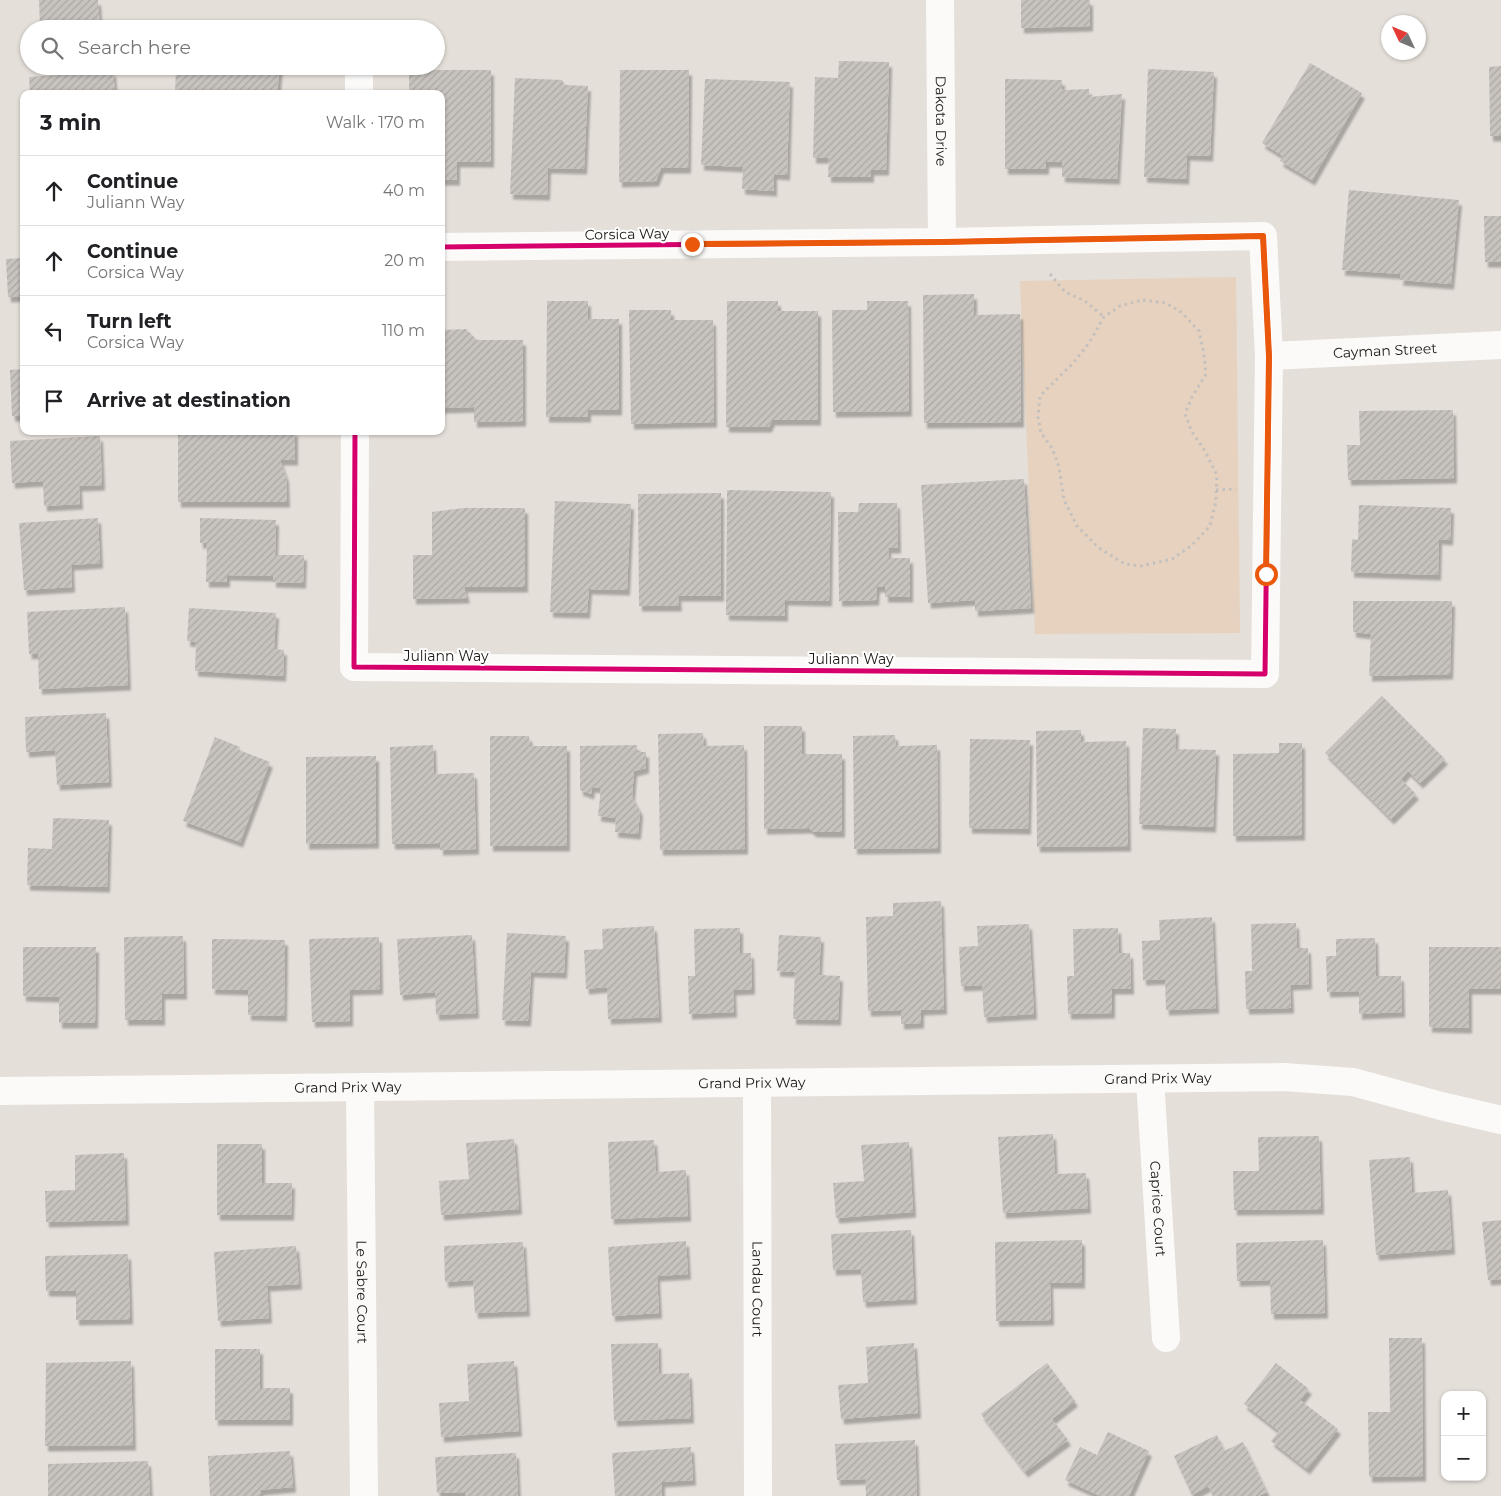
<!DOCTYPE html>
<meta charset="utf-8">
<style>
:root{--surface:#fff;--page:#f6f6f6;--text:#202124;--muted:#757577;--line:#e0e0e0}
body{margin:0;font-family:Montserrat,sans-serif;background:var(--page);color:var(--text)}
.controls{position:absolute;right:15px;bottom:15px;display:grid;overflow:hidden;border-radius:10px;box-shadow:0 1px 4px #0004}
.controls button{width:45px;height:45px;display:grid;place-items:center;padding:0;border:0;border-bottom:1px solid var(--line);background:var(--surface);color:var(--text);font:25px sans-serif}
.compass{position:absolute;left:1381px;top:15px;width:45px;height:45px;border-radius:50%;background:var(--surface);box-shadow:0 1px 4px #0004;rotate:314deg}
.stop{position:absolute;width:15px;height:15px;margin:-11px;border:4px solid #ea580c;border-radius:50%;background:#fff}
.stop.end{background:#ea580c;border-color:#fff;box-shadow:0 1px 5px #0008}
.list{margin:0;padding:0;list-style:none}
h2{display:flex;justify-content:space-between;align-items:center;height:65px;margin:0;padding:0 20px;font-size:21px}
h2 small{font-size:16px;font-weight:400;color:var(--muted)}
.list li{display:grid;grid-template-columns:32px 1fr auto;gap:15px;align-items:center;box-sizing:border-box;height:70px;padding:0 20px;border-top:1px solid var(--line)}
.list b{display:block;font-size:19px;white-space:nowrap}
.list p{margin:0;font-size:16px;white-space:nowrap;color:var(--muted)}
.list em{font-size:16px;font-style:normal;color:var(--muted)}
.icon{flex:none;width:28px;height:28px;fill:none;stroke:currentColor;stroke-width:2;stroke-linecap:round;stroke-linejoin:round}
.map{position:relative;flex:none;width:1501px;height:1496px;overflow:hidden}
.search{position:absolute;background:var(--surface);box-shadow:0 1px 4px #0004;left:20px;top:20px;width:425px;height:55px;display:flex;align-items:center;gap:12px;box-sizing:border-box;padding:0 18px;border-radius:28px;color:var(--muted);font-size:19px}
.panel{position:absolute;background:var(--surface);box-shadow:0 1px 4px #0004;left:20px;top:90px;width:425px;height:345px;border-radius:10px}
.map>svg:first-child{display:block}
.park{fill:#e6d2be}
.building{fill:url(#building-hatch);filter:url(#shadow)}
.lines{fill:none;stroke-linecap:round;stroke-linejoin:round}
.path{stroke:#c3c0be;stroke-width:3;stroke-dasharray:2.5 4;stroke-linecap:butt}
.minor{stroke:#fbfaf9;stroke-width:28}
.cycleway-casing{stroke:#fff;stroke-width:8}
.cycleway{stroke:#d6006c;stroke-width:5}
.route{stroke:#ea580c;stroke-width:6}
.labels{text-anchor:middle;stroke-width:4;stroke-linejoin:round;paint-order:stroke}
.street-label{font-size:14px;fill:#1c1815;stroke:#fff}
</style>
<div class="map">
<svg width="1501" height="1496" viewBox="0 0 1501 1496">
<defs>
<pattern id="building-hatch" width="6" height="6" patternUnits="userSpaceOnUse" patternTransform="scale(1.25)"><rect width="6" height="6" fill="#c8c3bf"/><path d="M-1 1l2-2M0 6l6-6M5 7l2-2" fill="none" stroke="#aba7a3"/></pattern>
<filter id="shadow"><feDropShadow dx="3" dy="5.5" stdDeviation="1" flood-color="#0004"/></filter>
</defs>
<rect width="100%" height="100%" fill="#e5dfd9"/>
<path class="park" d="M1236,277L1240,633L1035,634L1020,281Z"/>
<g class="building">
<path d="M39,0H98L100,29H40Z"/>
<path d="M1021,0H1090V26L1021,28Z"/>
<path d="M839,61L889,62L886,170H871V177H828L829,158H813L815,77L838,78Z"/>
<path d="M1310,63L1362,93L1312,180L1280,161L1283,156L1262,143Z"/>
<path d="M176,66H280L277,94H175Z"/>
<path d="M1501,66V136H1490L1489,67Z"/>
<path d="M1148,69L1214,72L1210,156L1187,155L1186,179L1144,177Z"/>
<path d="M409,70H491V162H457V180H441V94H409Z"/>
<path d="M620,70H689L688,168H661L656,181L619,182Z"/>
<path d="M113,71L115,94H30L29,77Z"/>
<path d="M515,78L562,80L565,85L588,86L584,169L548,168L547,195L510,194Z"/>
<path d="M705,79L790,82L787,175L774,174V191L742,189L743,167L701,165Z"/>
<path d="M1005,79L1062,80V90L1089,89V97L1122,94L1117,179L1062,177V162H1046V169H1005Z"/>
<path d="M1349,190L1459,200L1451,284L1400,280L1401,274L1342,270Z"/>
<path d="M1484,216H1501V262H1485Z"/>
<path d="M24,258V296L8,297L6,259Z"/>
<path d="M974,294V315L1020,314L1021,422L924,423L923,295Z"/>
<path d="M547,301H588V319H619V410H588V417H546Z"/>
<path d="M727,301H778V311H818V420H772L769,427H726Z"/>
<path d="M867,301H908L909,411L833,412L832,310H867Z"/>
<path d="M629,310H671V320H713L714,422L631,424Z"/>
<path d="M466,329L477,340H523V421L474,422V407L441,408V330Z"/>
<path d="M24,369V416H12L10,370Z"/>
<path d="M1453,410L1454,478L1348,480L1347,445H1360L1359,411Z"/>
<path d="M178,431H295V460H280L286,477L287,502H178Z"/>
<path d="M100,436L102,485L79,486L80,504L44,506L43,481L12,483L10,441Z"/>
<path d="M1024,479L1031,608L975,611V600L928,603L921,485Z"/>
<path d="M727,490L831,492L829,601L785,600V616L726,615Z"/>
<path d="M721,493V596H678L679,606H639L638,494Z"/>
<path d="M555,501L631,504L627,590L589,589L587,613L550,612Z"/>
<path d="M859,503H897L898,548H888L889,558H910V597H885V587H877L876,600L839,601L838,512H858Z"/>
<path d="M1359,505L1451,508L1450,540L1439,539L1438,575L1351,572L1352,539L1358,540Z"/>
<path d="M464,508H525V587H464L467,598L413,599V555H432V512Z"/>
<path d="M98,518L100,563L71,565L72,587L24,590L19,523Z"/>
<path d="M200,518L276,520L275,555H304L303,583L273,582V576L227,575V582H206L207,543H200Z"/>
<path d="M1353,601H1452L1450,674L1369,676L1371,634L1353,632Z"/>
<path d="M125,607L128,685L39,689L38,653L29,654L27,612Z"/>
<path d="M189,608L276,613L274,649L284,650L283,676L195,671L196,642L187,641Z"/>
<path d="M1382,696L1445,759L1420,783L1408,771L1401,779L1416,794L1391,819L1325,753Z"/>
<path d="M106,713L109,782L57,785L55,750L26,752L25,717Z"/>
<path d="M764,726H802V754H842V832H814L809,828L764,829Z"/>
<path d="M1143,728L1176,729L1175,749L1216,750L1213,827L1139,824Z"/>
<path d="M1081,730V742L1126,741L1128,846L1037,847L1036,731Z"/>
<path d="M703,733L704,746L744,745L745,849L660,850L658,734Z"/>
<path d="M895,735L896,746L937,745L938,848L854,849L853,736Z"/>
<path d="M490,736H529L530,746H567V846H490Z"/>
<path d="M215,737L240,747L239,750L270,762L240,842L183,821Z"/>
<path d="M970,739L1030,740L1028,829L969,828Z"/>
<path d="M1279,743H1302V835L1233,836V754L1279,753Z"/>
<path d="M433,745L434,774L474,773L476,849L440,850V843L392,844L390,747Z"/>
<path d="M637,745V752H646V768L634,771L632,796L640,811L638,834L615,832L616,818L598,816L601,788L592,787L591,794L580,790V746Z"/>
<path d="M376,756V843L306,844V757Z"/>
<path d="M53,818L109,820L107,887L27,885L28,848L52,849Z"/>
<path d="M941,901L944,1009L921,1010V1023L901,1024V1010L868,1011L866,917L893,916V903Z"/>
<path d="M1212,917L1216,1008L1166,1010L1165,979L1143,980L1142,941L1160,940L1159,920Z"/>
<path d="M1296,923L1297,948H1308L1309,984L1290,985L1291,1008L1246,1009L1245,971H1252L1251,924Z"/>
<path d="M1029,924L1034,1014L984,1017L982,985L961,986L959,947L978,946L977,926Z"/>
<path d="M654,926L659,1017L608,1019L607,987L586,989L584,950L603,949L602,929Z"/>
<path d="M740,928V953H751L752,989L733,990L734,1012L689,1014L688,976H695L694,929Z"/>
<path d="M1118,928L1119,953H1130L1131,989H1112V1013L1068,1014L1067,976H1074L1073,929Z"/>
<path d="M507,933L566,936L564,973L531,972L528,1021L502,1020Z"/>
<path d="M472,935L476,1013L436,1015L435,992L400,995L397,939Z"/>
<path d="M779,935L821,937L819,975L840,976L838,1020L793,1019L795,972L777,971Z"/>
<path d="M183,936L184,994H162V1020H125L124,937Z"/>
<path d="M379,937L380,989L350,990V1021L312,1022L309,939Z"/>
<path d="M1375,938L1376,976H1401L1402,1012L1359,1014V991L1327,992L1326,956H1336V939Z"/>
<path d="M212,939L285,940L284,1016L248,1015V990L212,989Z"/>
<path d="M23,947H96L95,1023H59V997L23,996Z"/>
<path d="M1429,947H1501L1500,989H1469V1028L1429,1027Z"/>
<path d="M1053,1134L1055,1174L1086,1173L1088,1208L1003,1213L998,1137Z"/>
<path d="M1319,1136L1321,1209L1234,1210L1233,1171H1259L1258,1137Z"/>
<path d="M514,1139L519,1209L441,1215L439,1181L469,1179L466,1143Z"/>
<path d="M654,1140L656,1172L686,1170L688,1216L611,1219L608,1142Z"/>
<path d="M909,1142L913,1212L836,1218L833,1183L864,1181L861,1145Z"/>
<path d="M217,1144H262V1183H292L291,1215H217Z"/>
<path d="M124,1153L126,1220L46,1222L45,1191L75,1190V1155Z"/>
<path d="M1410,1157L1412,1193L1448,1190L1452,1249L1376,1255L1369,1160Z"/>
<path d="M1501,1220V1279L1488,1280L1482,1222Z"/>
<path d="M911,1230L914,1299L863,1302L861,1269L833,1270L831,1234Z"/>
<path d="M1082,1240V1283H1050L1051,1320L996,1321L995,1242Z"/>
<path d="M1323,1240L1325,1313L1271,1314L1270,1280L1237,1281L1236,1243Z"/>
<path d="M686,1241L688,1274L657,1276L659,1313L612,1316L608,1247Z"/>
<path d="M523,1242L527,1311L475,1313L473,1280L445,1282L444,1246Z"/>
<path d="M296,1246L299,1284L267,1286L269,1318L218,1321L214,1252Z"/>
<path d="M128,1254L130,1319L76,1320V1291H46L45,1256Z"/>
<path d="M1389,1338H1422L1423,1476L1369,1477L1368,1412H1390Z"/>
<path d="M658,1343L659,1374L689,1373L691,1418L614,1421L611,1344Z"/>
<path d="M914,1343L918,1413L841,1419L838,1385L868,1383L866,1347Z"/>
<path d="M215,1349H260V1388H290V1420H215Z"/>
<path d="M131,1361L133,1445L45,1446L46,1363Z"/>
<path d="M514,1361L519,1431L441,1437L439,1403L469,1401L467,1364Z"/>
<path d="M1047,1363L1075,1401L1052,1419L1068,1440L1025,1472L981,1414Z"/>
<path d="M1276,1363L1309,1389L1300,1400L1338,1429L1307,1469L1271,1441L1279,1431L1244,1404Z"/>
<path d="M1108,1432L1149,1451L1129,1496H1100L1065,1480L1080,1447L1097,1455Z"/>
<path d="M1217,1435L1224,1451L1243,1442L1267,1492L1259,1496H1213L1208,1486L1192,1495L1174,1456Z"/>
<path d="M915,1440L917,1496H866L865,1479L837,1480L835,1444Z"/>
<path d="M691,1447L693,1480L662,1482V1496H615L612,1453Z"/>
<path d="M290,1451L293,1487L260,1490L261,1496H210L208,1456Z"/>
<path d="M516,1453L518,1496H466L465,1492L437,1493L435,1457Z"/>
<path d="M148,1461L150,1496H48V1464Z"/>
</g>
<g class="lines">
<g class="path">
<path d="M1050,274L1065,292L1085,301L1104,317"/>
<path d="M1143,300L1166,303L1181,312L1199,331L1204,354L1206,374L1192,397L1185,414L1192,432L1205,451L1217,475L1216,501L1210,526L1191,546L1172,559L1141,566L1125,564L1099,548L1077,526L1064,500L1059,467L1052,448L1041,433L1038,417L1040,396L1074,362L1089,343L1104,317L1120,306Z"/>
<path d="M1216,490L1236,489"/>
</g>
<g class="minor">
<path id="s1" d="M940,0L942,242"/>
<path d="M359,94V66"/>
<path id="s2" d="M1269,356L1501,345"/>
<path d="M355,431L354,667L1265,674L1269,356L1263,236L942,242L441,247"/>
<path id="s3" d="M1150,1079L1166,1338"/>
<path id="s4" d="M757,1083L758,1496"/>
<path id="s5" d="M360,1087L364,1496"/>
<path id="s6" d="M0,1091L1284,1077L1353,1082L1441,1106L1501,1120"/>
</g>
<defs>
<path id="cycleway" d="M355,431L354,667L1265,674L1269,356L1263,236L942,242L441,247"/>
</defs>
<use href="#cycleway" class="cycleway-casing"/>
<use href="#cycleway" class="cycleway"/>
</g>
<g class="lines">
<path class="route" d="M692,244L942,242L1263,236L1269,356L1266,574"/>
</g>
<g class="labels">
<g class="street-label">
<text dy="5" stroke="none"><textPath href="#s1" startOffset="121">Dakota Drive</textPath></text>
<text transform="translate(627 234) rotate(-1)" y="5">Corsica Way</text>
<text dy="5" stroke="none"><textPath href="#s2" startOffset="116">Cayman Street</textPath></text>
<text x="446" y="661">Juliann Way</text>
<text x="851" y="664">Juliann Way</text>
<text dy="5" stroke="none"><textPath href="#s6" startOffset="1158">Grand Prix Way</textPath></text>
<text dy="5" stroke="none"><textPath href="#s6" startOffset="752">Grand Prix Way</textPath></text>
<text dy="5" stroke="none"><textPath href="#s6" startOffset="348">Grand Prix Way</textPath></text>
<text dy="5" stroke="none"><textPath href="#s3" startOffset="130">Caprice Court</textPath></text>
<text dy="5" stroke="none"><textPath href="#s4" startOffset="206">Landau Court</textPath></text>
<text dy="5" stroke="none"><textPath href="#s5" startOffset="205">Le Sabre Court</textPath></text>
</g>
</g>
</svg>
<div class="controls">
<button>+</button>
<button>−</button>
</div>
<svg class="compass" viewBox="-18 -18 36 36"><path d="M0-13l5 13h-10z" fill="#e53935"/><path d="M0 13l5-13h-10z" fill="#757577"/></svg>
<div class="stop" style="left:1266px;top:574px"></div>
<div class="stop end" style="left:692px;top:244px"></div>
<div class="search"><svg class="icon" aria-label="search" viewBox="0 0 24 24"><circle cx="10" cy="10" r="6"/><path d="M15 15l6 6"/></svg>Search here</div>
<section class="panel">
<h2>3 min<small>Walk · 170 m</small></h2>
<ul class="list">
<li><svg class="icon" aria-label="ahead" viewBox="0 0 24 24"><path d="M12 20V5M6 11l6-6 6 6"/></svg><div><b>Continue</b><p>Juliann Way</p></div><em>40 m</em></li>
<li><svg class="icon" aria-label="ahead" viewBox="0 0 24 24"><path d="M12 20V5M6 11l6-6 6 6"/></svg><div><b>Continue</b><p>Corsica Way</p></div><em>20 m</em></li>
<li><svg class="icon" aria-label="left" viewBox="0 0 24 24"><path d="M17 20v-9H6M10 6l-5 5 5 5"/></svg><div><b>Turn left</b><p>Corsica Way</p></div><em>110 m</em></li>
<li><svg class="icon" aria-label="arrive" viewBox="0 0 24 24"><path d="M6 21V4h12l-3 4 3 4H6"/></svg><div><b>Arrive at destination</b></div></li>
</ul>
</section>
</div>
